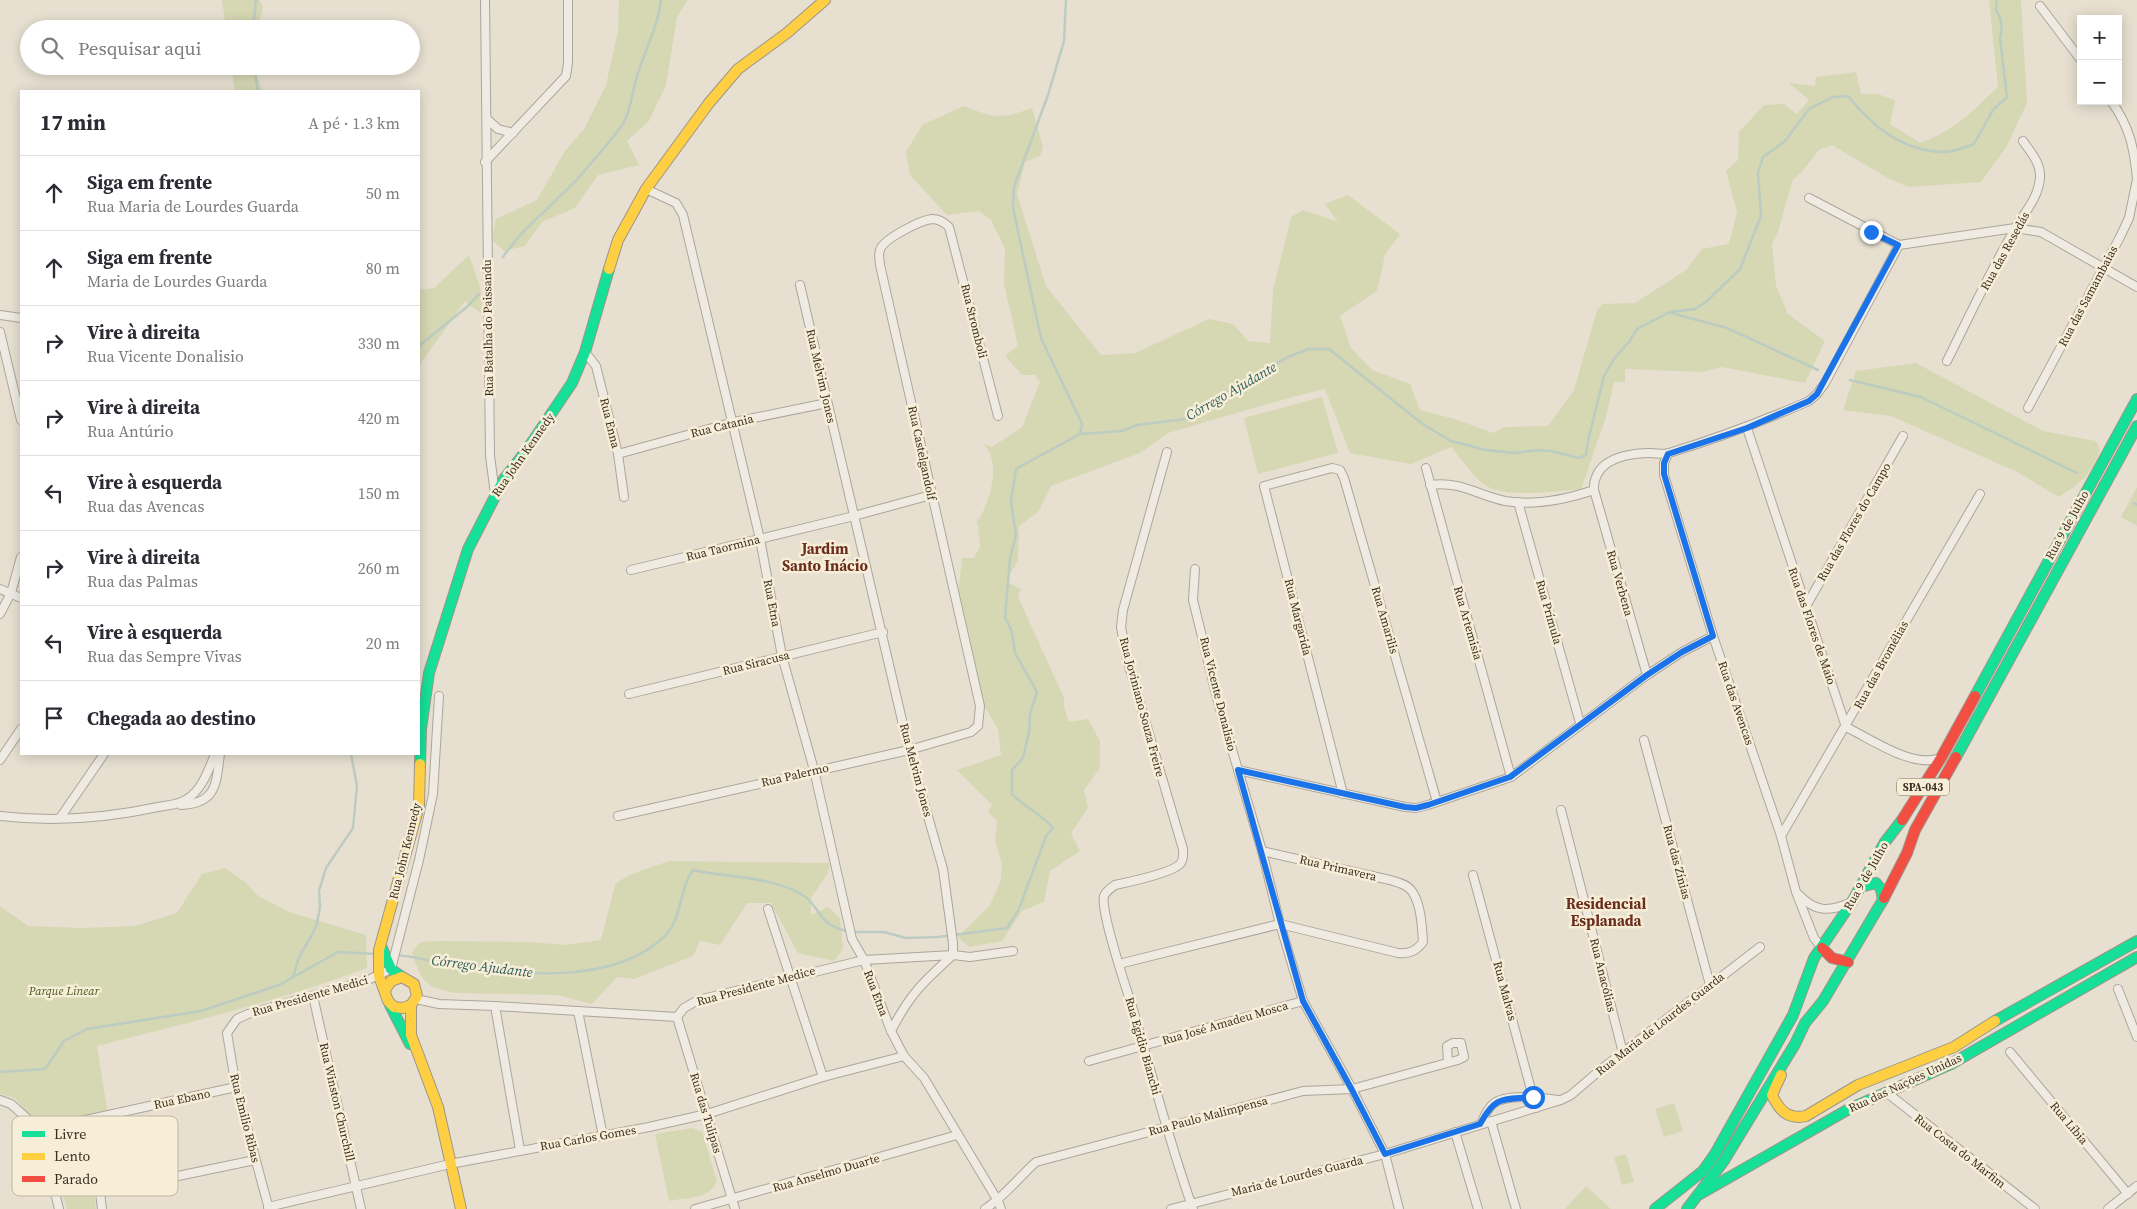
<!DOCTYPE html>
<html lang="pt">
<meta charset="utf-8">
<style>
:root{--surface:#fff;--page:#f2f2f3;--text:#2b2b33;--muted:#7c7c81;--line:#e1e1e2}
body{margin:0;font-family:"Source Serif 4",serif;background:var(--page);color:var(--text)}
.controls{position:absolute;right:15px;top:15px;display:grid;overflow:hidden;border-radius:0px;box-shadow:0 2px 12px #0003}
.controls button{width:45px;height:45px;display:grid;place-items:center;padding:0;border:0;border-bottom:1px solid var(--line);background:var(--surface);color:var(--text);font:25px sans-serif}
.stop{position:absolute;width:15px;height:15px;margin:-11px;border:4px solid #1a73e8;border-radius:50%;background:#fff}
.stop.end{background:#1a73e8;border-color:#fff;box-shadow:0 1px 5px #0008}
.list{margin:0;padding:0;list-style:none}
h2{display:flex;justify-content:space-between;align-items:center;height:65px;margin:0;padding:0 20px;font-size:21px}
h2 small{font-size:16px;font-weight:400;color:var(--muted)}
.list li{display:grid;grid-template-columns:32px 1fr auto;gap:15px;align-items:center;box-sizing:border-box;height:75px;padding:0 20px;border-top:1px solid var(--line)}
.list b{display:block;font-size:19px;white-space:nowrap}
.list p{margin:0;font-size:16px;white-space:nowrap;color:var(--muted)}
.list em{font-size:16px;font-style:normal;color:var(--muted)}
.icon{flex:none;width:28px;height:28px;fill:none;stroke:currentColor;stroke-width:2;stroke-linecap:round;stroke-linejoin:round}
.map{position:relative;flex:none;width:2137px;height:1209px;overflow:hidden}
.search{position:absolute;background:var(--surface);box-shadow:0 2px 12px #0003;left:20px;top:20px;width:400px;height:55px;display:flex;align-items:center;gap:12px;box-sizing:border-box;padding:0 18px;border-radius:28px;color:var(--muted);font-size:19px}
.panel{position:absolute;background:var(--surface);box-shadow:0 2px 12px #0003;left:20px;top:90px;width:400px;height:665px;border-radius:0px}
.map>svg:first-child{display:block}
.green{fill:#d6d7b3}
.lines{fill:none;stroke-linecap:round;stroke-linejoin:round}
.stream{stroke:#bcccc2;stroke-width:2.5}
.street-casing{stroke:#ada599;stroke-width:10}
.fast-casing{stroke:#9c958a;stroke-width:12}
.slow-casing{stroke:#9c958a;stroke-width:12}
.jam-casing{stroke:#9c958a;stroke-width:12}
.street{stroke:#efebe3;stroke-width:8}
.fast{stroke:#16e098;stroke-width:10}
.slow{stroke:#ffcf43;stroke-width:10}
.jam{stroke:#f24e42;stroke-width:10}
.route{stroke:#1a73e8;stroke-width:6}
.labels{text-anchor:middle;stroke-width:5;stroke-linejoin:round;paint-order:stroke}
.shield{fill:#f7eed8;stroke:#756857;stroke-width:1}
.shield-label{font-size:11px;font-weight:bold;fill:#3d2e20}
.street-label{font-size:12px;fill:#3d2e20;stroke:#f7eed8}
.park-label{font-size:12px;font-style:italic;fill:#4d5a26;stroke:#f7eed8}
.water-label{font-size:14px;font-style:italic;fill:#2f5d5a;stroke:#f7eed8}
.quarter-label{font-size:15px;font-weight:bold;fill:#6b2e1e;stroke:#f7eed8}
.key{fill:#f7eed8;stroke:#bfb4a1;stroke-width:1}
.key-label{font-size:14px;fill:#3d2e20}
</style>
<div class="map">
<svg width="2137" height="1209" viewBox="0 0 2137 1209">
<rect width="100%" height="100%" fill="#e7e0d1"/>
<g class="green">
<path d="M222,0H259L263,6L258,29H226Z"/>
<path d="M619,0H688L677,17L666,85L649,121L627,141L639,165L598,175L575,208L542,222L525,246L504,251L492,240L496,219L537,200L565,151L584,129L606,85L618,31Z"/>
<path d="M1989,0H2021L2027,103L2007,146L1981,182L1908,187L1886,177L1832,145L1819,150L1801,173L1793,179L1778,232L1772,244L1776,286L1788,314L1825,341L1805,383L1722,367L1701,372L1625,369V382H1614L1606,417L1581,489C1556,491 1507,499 1485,485C1475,479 1459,456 1451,447L1411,464L1350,453L1325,389L1292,397L1168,433L1140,453L1051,486L1039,511L1019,526L1018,560L1006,582L1021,589L1018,597L1064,698V706L1069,722L1088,719L1100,741V768L1084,790L1088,808L1071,833L1080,851L1050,871L1044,902L1022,911L1002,941L969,947L958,937L990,905L1001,880L1002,864L995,841L997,821L988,812L992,805L957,770L1001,755L998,729L972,685L956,612L962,558H974L980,547L978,525L976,523C990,505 1003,459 982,443L992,447L1022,427L1040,382L1035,375H1022L1005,356L1018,346L1004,284L1005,249L991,220L979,211L947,215L910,175L906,152L922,125L964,106C994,118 1000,120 1032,108L1043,147L1040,156L1025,162L1017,194L1046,286L1101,355L1135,353L1209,319L1233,324L1248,341L1270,343L1273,291L1291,217L1303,210L1338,222L1325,204L1348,195L1400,234L1385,255L1377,291L1340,316L1351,348L1372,370L1410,384L1420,410L1455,419L1493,433L1505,427L1548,426L1574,390L1597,310L1602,304L1635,303L1686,270L1702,249L1729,244L1737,212L1726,171L1738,160L1739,132L1764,105L1784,104L1797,114L1809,100L1789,83L1815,86L1816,77L1856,72L1861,94H1878L1895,100L1890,124L1920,143C1957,129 1970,113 1998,87Z"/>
<path d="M231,66H252L263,91H235Z"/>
<path d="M469,255L480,287L483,315L465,301L419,366V290L434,288Z"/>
<path d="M1916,363L2043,431L2096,441L2100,450C2092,474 2080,484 2059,497L2017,472L1891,416L1843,410L1856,371Z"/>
<path d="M1322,397L1338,453L1258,474L1244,418Z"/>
<path d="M2137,487V526L2121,517Z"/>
<path d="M669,861L830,863L828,873L811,898V915L828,907L840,918L843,949L834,961L798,953L771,903H747L720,945L700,941L693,956L634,979L617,977L592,1004L557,995L456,993C425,988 421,981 412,952L420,942L442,941L529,942L565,945L601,940L615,885C623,875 656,866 669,861Z"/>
<path d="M225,868L245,882L258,896L289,912L366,935L367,968C279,1001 188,1023 97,1046L108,1115L40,1130L15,1098L0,1094V906L28,926L82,928L135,926L177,913L202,874Z"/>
<path d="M1674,1103L1683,1131L1664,1137L1655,1109Z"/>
<path d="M692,1128L702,1132L717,1181C709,1200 687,1197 669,1201L655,1134Z"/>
<path d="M77,1129L83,1130L86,1135L96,1209H67L48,1142L54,1133Z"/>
<path d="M1626,1154L1634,1182L1622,1185L1614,1157Z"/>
<path d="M1586,1186L1611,1209H1565Z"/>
</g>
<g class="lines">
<g class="stream">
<path d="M1066,0L1064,41L1048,95L1014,187L1013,208L1041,338L1082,424L1080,434"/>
<path d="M253,29L256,0"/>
<path d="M254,66L258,91"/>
<path d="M503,257C525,225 556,203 582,174C595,158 611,141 623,124C632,109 632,89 638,73C646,48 658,26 661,0"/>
<path d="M1671,313L1727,328L1818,370"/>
<path d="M419,346L468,306L479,294"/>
<path d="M1850,380L1921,397L2077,473"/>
<path d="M2134,503L2137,505"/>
<path d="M853,932H884L906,938L938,937L1007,928L1019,909L1046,836L1053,828C1042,814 1024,807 1012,794V770L1023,758L1029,732L1030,714L1037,692L1015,653L1012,632L1005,617L1010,559L1016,535L1011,501L1016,469L1080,434L1122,431L1137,425L1186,419L1235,387L1288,357L1308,349H1329L1421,423L1451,441L1486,450L1515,453L1538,450L1551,451L1579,458L1586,455L1588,441L1604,376L1614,359L1629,342L1637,329L1670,312L1695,309L1706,302L1740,269L1761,216L1758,173L1763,157L1785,141L1809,109L1833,97L1848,96C1872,126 1902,151 1943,152C1953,152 1964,148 1974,144L1993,110L2007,97L2000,38C2003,28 2002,19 1996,10L1997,0"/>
<path d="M396,955C412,956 426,960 441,963C508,974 612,988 665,936C683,917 679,888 693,870C728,878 770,876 801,894C821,905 816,925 847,931"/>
<path d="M293,977L299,957L313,933L317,923L320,907L319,891L326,868L353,828L357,786L351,754"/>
<path d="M0,1072L45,1069L64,1041L87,1029L201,1011L279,985L338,952L376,954"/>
</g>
<defs>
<g id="street">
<path d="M485,0L490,456L495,494"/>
<path d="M2040,6L2081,60"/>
<path d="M2111,101C2130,127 2134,148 2137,179"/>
<path d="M487,119L498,129L513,133"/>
<path d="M485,162L566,76L568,63V0"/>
<path d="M646,189L676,203L683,215L760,539L782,656L814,770L852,939L864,960L891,1031L904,1056L924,1078L998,1201L1001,1209"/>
<path d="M1809,198L1899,245L2015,228L2041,232L2137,287"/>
<path d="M800,285L909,750L943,869L953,943V955C923,982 910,994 891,1031"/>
<path d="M0,315L21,318"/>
<path d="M0,332L21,420"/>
<path d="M585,352L596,366L618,454L624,497"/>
<path d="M1947,361C1969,317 1990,271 2015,229C2025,211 2038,199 2040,178C2041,163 2031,153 2023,141"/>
<path d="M2028,408L2120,237L2129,218L2137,179"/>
<path d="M1747,428L1846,727C1871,739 1913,769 1941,758"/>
<path d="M1167,452L1123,610L1121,627L1127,659L1183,849C1183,854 1184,860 1180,864C1172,873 1129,882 1115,885C1111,888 1106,891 1104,896C1100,912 1128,993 1134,1013C1153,1078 1170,1145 1193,1209"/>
<path d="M618,454L734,422L827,403"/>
<path d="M1668,454L1664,463V475L1713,636L1781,836L1796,892L1814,938L1822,948"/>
<path d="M1426,468L1511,777"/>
<path d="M1430,485C1461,481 1477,495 1505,501C1534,506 1567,499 1594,490C1593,480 1598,470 1606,464C1618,456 1636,453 1650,453C1657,453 1664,455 1669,453C1718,438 1763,421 1809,401L1817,394L1825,383L1899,245"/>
<path d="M1594,490L1647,675"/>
<path d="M1518,502L1580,723"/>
<path d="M1195,569L1193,600L1218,702L1262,851L1280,924L1303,1001L1352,1089L1385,1154L1399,1209"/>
<path d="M631,570L854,516L931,495"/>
<path d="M0,589L21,598"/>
<path d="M1805,608L1903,436"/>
<path d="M0,614L11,593L21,557"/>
<path d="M629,694L883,632"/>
<path d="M1644,740L1710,985"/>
<path d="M0,760L21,729"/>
<path d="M1238,770L1405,807L1416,808L1428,805L1511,777L1647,675L1682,652L1713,636"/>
<path d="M1343,794L1264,486L1332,468L1340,470L1344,478L1437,802"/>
<path d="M181,805C217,803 216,784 220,754"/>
<path d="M1561,810L1623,1053"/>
<path d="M0,816C51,822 107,818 158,807C168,805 179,805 187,799C202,790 209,769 215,754"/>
<path d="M618,816L909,750L971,732L978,726L980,706L880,265C880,261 878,254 880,250C883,239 921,220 932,219C939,219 944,222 949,227L998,416"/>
<path d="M60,818L104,754"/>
<path d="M1781,836L1980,494"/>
<path d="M1473,875L1536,1108"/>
<path d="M1798,894C1815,912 1828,912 1850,903"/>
<path d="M768,909L823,1077"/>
<path d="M1119,964L1280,924L1398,953C1410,954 1416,951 1423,942C1422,927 1421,902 1411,890C1406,884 1397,882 1390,880L1262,851"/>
<path d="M2118,989L2137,1037"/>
<path d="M313,996L361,1209"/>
<path d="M416,999L439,1004L495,1006L677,1017L684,1008L698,1000L864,960L953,955L970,957L1013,951"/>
<path d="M495,1006L520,1150"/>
<path d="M578,1011L603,1136"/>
<path d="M677,1017L735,1209"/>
<path d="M2010,1052L2128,1194"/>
<path d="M1089,1061L1303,1001"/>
<path d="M1886,1092L2035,1209"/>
<path d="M0,1100L11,1104L40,1130L59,1209"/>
<path d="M91,1119L102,1209"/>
<path d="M1491,1121L1516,1209"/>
<path d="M1481,1124C1484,1117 1487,1109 1493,1104C1506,1093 1542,1098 1558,1100"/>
<path d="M40,1130L236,1087"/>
<path d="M1455,1132L1478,1209"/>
<path d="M101,1192L255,1160"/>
<path d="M268,1207L450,1164L649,1127L707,1114L823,1077L904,1056"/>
<path d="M269,1209L236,1087L227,1033L237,1019L248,1014L368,980L391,969L419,860L433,794L439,696"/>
<path d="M695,1209L957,1135"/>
<path d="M985,1209C1004,1197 1019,1177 1036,1162L1303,1091L1352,1089L1458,1060L1464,1057L1461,1043H1453L1447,1046L1448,1062"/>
<path d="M1171,1209L1385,1154L1561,1100L1571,1095L1599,1071L1760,947"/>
<path d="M2108,1209L2137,1186"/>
</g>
<g id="fast">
<path d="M1975,696L2137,399"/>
<path d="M1956,757L2137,426"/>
<path d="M420,764L421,729L429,673L468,549L504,479L526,451L572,383L585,352L609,269"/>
<path d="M1860,887L1876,883L1881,889L1883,900"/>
<path d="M381,946L391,969L402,977"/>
<path d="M390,1005L410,1044"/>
<path d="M1995,1021L2137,941"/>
<path d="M1700,1194L1849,1109L1951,1064L2137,957"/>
<path d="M1655,1209L1703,1171L1715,1154L1793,1015L1814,958L1852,902L1885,842L1902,820"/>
<path d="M1687,1209L1723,1162L1795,1044L1805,1023L1823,1001L1884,898"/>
</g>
<g id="slow">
<path d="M609,269L618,240L646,189L709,103L738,69L787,33L825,0"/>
<path d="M385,990L391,981L402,977L414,984L417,996L411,1005L403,1008L394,1007L388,1001L379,976V950L419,806L420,764"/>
<path d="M411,1005V1035L438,1107L461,1209"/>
<path d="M1781,1075L1772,1095C1779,1110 1788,1120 1806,1116L1858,1085L1954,1047L1995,1021"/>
</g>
<g id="jam">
<path d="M1902,820L1941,758L1975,696"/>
<path d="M1884,898L1907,853L1915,830L1956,757"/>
<path d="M1822,948L1832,958L1848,962"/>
</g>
</defs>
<use href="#street" class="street-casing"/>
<use href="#fast" class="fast-casing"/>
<use href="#slow" class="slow-casing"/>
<use href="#jam" class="jam-casing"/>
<use href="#street" class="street"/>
<use href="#fast" class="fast"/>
<use href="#slow" class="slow"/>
<use href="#jam" class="jam"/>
</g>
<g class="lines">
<path class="route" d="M1533,1097C1502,1100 1496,1095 1480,1124L1385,1154L1352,1090L1303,1001L1238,770L1405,807L1416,808L1428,805L1510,777L1647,675L1682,652L1713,636L1664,474V463L1668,454L1747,428L1809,401L1817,394L1898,245L1871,232"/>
</g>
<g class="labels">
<rect class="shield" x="1897" y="778.5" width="52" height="17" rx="4"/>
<g class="shield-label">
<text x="1923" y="791">SPA-043</text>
</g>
<g class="street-label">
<text transform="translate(2005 251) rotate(-61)" y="4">Rua das Resedás</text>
<text transform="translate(2088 296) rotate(-62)" y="4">Rua das Samambaias</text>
<text transform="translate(974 321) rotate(76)" y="4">Rua Stromboli</text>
<text transform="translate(488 328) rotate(-91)" y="4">Rua Batalha do Paissandu</text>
<text transform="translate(821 376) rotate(77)" y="4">Rua Melvim Jones</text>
<text transform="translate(610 423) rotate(76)" y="4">Rua Enna</text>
<text transform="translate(722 426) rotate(-14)" y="4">Rua Catania</text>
<text transform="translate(922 453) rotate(78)" y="4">Rua Castelgandolf</text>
<text transform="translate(523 455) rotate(-55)" y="4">Rua John Kennedy</text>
<text transform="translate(1854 522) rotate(-60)" y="4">Rua das Flores do Campo</text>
<text transform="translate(2067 525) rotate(-61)" y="4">Rua 9 de Julho</text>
<text transform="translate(723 548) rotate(-14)" y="4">Rua Taormina</text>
<text transform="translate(1620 583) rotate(74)" y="4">Rua Verbena</text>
<text transform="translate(772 603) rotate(79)" y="4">Rua Etna</text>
<text transform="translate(1549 612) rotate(74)" y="4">Rua Prímula</text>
<text transform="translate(1298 617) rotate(76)" y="4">Rua Margarida</text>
<text transform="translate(1385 620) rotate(74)" y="4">Rua Amarilis</text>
<text transform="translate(1468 623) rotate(74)" y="4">Rua Artemisia</text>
<text transform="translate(1812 626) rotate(71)" y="4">Rua das Flores de Maio</text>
<text transform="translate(756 663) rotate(-14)" y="4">Rua Siracusa</text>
<text transform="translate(1881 665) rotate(-61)" y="4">Rua das Bromélias</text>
<text transform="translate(1218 694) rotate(76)" y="4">Rua Vicente Donalisio</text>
<text transform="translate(1736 703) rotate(71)" y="4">Rua das Avencas</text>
<text transform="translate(1142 707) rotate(75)" y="4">Rua Joviniano Souza Freire</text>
<text transform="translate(916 770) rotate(75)" y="4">Rua Melvim Jones</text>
<text transform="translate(795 775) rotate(-13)" y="4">Rua Palermo</text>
<text transform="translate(405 851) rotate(-76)" y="4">Rua John Kennedy</text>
<text transform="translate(1677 862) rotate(75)" y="4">Rua das Zínias</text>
<text transform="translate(1338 868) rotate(13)" y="4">Rua Primavera</text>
<text transform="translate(1866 876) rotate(-60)" y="4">Rua 9 de Julho</text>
<text transform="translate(1603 975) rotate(76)" y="4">Rua Anacólias</text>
<text transform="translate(756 986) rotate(-15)" y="4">Rua Presidente Medice</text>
<text transform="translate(1505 991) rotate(75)" y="4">Rua Malvas</text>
<text transform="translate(876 993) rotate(69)" y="4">Rua Etna</text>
<text transform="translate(310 996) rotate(-16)" y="4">Rua Presidente Medici</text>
<text transform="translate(1225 1023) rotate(-16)" y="4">Rua José Amadeu Mosca</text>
<text transform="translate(1660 1024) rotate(-38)" y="4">Rua Maria de Lourdes Guarda</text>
<text transform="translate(1143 1046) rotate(74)" y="4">Rua Egidio Bianchi</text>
<text transform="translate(1905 1083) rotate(-25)" y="4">Rua das Nações Unidas</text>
<text transform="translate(182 1099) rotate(-12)" y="4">Rua Ebano</text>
<text transform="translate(337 1102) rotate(77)" y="4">Rua Winston Churchill</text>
<text transform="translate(706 1113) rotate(73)" y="4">Rua das Tulipas</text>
<text transform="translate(1208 1116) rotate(-15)" y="4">Rua Paulo Malimpensa</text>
<text transform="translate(245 1118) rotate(76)" y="4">Rua Emilio Ribas</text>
<text transform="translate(2069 1123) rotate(50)" y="4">Rua Líbia</text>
<text transform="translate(588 1138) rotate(-10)" y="4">Rua Carlos Gomes</text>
<text transform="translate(1960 1151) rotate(38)" y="4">Rua Costa do Marfim</text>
<text transform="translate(826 1173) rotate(-16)" y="4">Rua Anselmo Duarte</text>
<text transform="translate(1297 1176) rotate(-14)" y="4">Maria de Lourdes Guarda</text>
</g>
<g class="park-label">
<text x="64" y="995">Parque Linear</text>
</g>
<g class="water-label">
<text transform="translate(1231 391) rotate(-30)" y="5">Córrego Ajudante</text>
<text transform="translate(482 966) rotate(7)" y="5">Córrego Ajudante</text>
</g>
<g class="quarter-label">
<text x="825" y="554">Jardim<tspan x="825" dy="17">Santo Inácio</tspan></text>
<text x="1606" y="909">Residencial<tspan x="1606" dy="17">Esplanada</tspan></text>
</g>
</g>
<rect x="12" y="1116" width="166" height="80" rx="8" class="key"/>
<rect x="22" y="1131" width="23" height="6" fill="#16e098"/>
<rect x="22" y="1153" width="23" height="7" fill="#ffcf43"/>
<rect x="22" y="1176" width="23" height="6" fill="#f24e42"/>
<g class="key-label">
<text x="54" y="1139">Livre</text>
<text x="54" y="1161">Lento</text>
<text x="54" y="1184">Parado</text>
</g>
</svg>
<div class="controls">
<button>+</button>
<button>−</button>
</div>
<div class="stop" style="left:1533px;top:1097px"></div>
<div class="stop end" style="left:1871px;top:232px"></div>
<div class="search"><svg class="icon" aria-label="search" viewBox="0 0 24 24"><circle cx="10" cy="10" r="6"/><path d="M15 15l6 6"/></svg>Pesquisar aqui</div>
<section class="panel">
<h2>17 min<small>A pé · 1.3 km</small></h2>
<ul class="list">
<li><svg class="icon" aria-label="ahead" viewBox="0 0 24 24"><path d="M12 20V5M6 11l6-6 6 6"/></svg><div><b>Siga em frente</b><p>Rua Maria de Lourdes Guarda</p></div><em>50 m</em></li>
<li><svg class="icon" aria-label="ahead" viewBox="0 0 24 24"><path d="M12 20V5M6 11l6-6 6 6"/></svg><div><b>Siga em frente</b><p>Maria de Lourdes Guarda</p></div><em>80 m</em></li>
<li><svg class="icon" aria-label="right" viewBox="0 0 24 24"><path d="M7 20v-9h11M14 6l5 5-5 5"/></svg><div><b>Vire à direita</b><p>Rua Vicente Donalisio</p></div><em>330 m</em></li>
<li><svg class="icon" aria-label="right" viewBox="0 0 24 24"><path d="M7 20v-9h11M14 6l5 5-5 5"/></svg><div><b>Vire à direita</b><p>Rua Antúrio</p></div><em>420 m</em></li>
<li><svg class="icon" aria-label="left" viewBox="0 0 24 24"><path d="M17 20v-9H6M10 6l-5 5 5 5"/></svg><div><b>Vire à esquerda</b><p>Rua das Avencas</p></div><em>150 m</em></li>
<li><svg class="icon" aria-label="right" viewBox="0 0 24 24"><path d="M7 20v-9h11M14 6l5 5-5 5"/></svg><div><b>Vire à direita</b><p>Rua das Palmas</p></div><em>260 m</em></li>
<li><svg class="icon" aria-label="left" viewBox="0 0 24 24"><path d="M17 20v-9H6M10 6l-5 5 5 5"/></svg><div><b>Vire à esquerda</b><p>Rua das Sempre Vivas</p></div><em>20 m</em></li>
<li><svg class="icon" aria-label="arrive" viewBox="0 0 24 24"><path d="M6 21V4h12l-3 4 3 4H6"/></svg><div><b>Chegada ao destino</b></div></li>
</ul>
</section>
</div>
